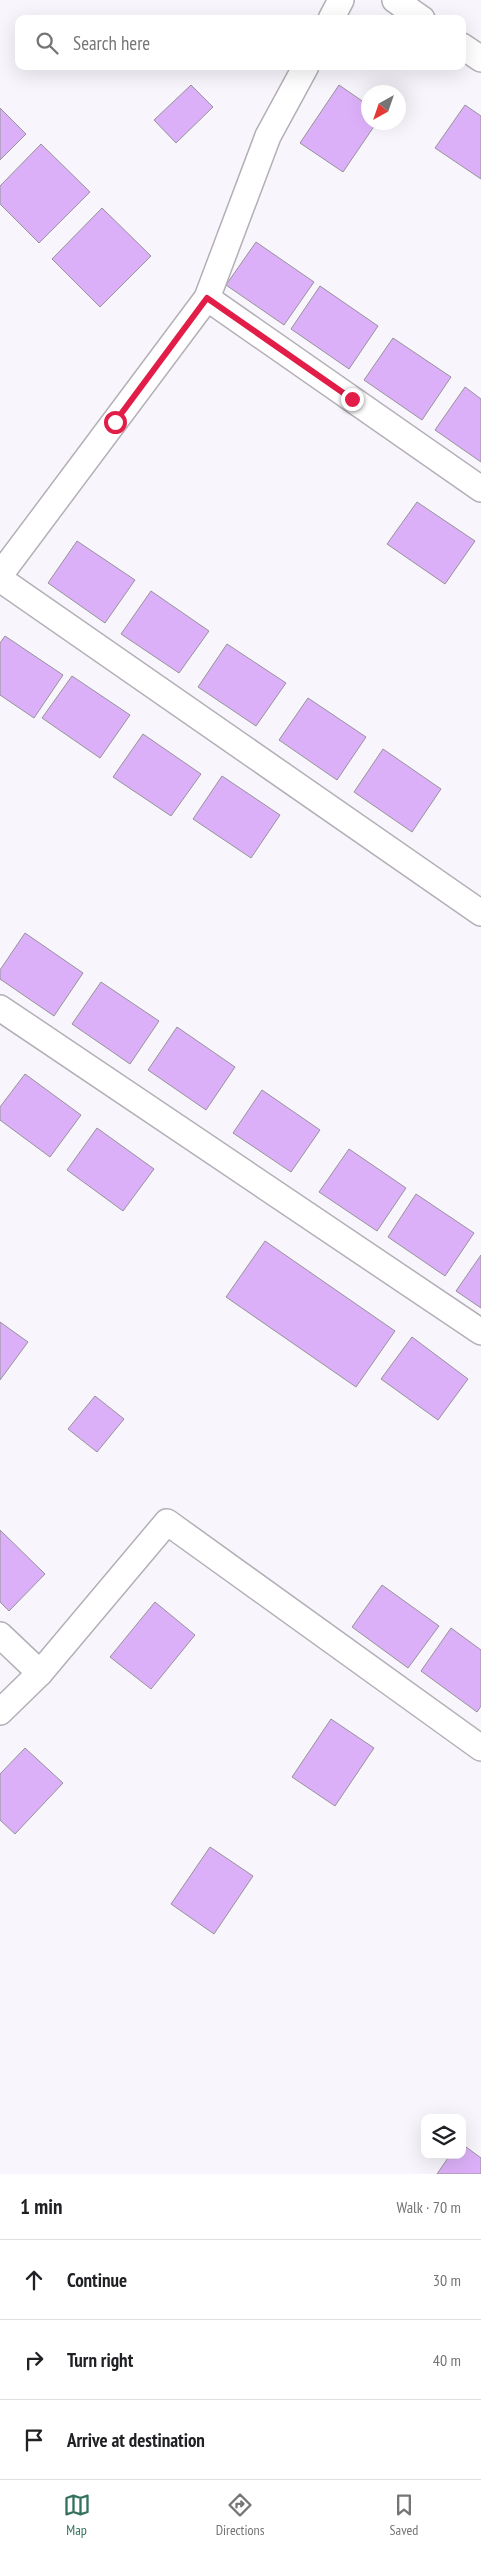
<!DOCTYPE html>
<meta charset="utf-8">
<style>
:root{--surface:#fff;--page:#f6f6f6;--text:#202124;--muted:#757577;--line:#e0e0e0;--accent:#34725e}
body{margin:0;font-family:"PT Sans Narrow",sans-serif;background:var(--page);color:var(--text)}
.controls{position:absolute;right:15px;bottom:15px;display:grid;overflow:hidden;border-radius:10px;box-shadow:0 5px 20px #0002}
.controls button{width:45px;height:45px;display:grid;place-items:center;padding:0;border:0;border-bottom:1px solid var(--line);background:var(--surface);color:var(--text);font:25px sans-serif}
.compass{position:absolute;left:361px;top:85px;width:45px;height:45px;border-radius:50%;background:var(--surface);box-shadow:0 5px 20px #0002;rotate:220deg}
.stop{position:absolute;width:15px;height:15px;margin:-11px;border:4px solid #e11d48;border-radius:50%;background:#fff}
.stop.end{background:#e11d48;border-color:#fff;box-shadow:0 1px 5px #0008}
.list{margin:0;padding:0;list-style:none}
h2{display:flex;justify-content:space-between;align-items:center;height:65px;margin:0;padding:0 20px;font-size:21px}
h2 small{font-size:16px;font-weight:400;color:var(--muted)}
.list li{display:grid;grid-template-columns:32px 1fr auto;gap:15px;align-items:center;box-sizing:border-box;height:80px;padding:0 20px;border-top:1px solid var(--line)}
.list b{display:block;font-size:19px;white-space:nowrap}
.list em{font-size:16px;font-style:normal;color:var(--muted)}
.icon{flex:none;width:28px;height:28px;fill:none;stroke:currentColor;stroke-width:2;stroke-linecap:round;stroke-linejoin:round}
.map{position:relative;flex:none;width:481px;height:2174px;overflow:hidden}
.search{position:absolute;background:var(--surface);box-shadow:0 5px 20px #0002;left:15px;right:15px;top:15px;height:55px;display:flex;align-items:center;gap:12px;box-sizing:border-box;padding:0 18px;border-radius:10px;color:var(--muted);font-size:19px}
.sheet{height:305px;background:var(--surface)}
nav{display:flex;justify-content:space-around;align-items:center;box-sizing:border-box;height:70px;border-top:1px solid var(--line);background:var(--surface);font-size:14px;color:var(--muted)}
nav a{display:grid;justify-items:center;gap:2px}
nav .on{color:var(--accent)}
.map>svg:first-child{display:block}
.building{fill:#dcb0f8;stroke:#969399}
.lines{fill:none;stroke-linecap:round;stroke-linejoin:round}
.minor-casing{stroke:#b3afb6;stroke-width:28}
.minor{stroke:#fff;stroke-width:25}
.route{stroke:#e11d48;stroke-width:6}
</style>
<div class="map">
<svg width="481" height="2174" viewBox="0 0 481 2174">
<rect width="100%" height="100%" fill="#f9f5fc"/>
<g class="building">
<path d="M191,85L213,107L176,143L154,120Z"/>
<path d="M339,85L368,105V122H377L343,172L300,143Z"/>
<path d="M465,105L481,116V179L435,148Z"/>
<path d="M0,108L26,134L0,160Z"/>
<path d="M41,144L90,192L39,243L0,204V186Z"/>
<path d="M102,208L151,256L100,307L52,259Z"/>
<path d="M256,242L314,282L284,325L226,285Z"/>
<path d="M320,286L378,326L349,369L291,329Z"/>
<path d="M393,338L451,377L422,420L364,380Z"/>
<path d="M465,387L481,399V462L435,430Z"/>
<path d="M417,502L475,541L445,584L387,544Z"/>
<path d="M77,541L135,580L105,623L48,583Z"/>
<path d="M151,591L209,631L179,673L121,634Z"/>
<path d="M5,636L63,675L34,718L0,695V643Z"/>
<path d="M227,644L286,683L256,726L198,687Z"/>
<path d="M72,676L130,715L100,758L42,718Z"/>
<path d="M308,698L366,737L337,780L279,740Z"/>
<path d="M143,734L201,774L171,816L113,777Z"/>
<path d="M383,749L441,789L412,832L354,792Z"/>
<path d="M222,776L280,815L251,858L193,819Z"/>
<path d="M25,933L83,973L54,1016L0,979V970Z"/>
<path d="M101,982L159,1021L130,1064L72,1024Z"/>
<path d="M177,1027L235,1067L206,1110L148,1070Z"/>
<path d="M25,1074L81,1115L50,1157L0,1120V1107Z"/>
<path d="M262,1090L320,1130L291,1172L233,1133Z"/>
<path d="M97,1128L154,1169L123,1211L67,1170Z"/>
<path d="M349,1149L406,1188L377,1231L319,1192Z"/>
<path d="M416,1194L474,1233L445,1276L388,1237Z"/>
<path d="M265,1241L395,1331L356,1387L226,1297Z"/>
<path d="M481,1255V1308L456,1291Z"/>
<path d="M0,1322L28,1342L0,1380Z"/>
<path d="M412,1337L468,1379L438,1420L381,1379Z"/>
<path d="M95,1396L124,1419L97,1452L68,1429Z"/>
<path d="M0,1530L45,1574L9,1611L0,1602Z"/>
<path d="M382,1585L439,1626L408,1668L352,1627Z"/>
<path d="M155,1602L195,1635L151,1689L110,1657Z"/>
<path d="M451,1628L481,1650V1706L477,1712L421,1671Z"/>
<path d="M331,1719L374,1748L335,1806L292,1777Z"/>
<path d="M25,1748L63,1783L15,1834L0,1820V1774Z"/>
<path d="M210,1847L253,1876L214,1934L171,1904Z"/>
<path d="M462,2144L481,2158V2174H437L450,2155H462Z"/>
</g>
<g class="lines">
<defs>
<g id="minor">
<path d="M395,0L422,19"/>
<path d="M331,19L341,0"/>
<path d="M462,46L481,59"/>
<path d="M207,298L481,489"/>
<path d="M0,575L207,298L268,136L306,66"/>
<path d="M0,579L481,913"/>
<path d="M0,1008L481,1332"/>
<path d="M0,1635L40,1673"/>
<path d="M0,1712L40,1673L167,1522L481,1748"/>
</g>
</defs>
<use href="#minor" class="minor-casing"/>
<use href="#minor" class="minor"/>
</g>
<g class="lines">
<path class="route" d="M115,422L207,298L352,399"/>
</g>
</svg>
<div class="controls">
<button><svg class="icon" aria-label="layers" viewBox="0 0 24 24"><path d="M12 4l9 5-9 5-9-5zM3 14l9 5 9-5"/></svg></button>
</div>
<svg class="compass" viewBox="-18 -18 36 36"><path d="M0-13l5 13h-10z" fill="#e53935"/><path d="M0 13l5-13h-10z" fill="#757577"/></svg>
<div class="stop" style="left:115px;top:422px"></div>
<div class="stop end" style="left:352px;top:399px"></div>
<div class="search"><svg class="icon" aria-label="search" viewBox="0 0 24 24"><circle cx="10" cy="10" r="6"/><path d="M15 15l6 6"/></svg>Search here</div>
</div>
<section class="sheet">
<h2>1 min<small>Walk · 70 m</small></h2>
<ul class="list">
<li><svg class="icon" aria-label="ahead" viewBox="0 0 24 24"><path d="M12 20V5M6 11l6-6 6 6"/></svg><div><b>Continue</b></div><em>30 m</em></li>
<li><svg class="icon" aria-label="right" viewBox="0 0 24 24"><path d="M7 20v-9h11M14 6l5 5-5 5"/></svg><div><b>Turn right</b></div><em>40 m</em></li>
<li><svg class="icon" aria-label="arrive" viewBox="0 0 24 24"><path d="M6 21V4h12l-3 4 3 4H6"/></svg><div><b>Arrive at destination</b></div></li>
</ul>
</section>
<nav>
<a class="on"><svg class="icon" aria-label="map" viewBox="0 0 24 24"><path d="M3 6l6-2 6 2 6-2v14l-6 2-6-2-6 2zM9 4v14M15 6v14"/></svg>Map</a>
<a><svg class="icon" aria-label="directions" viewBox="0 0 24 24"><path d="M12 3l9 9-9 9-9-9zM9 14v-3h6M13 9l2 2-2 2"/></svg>Directions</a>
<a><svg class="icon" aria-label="saved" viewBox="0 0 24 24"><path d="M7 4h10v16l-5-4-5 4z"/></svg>Saved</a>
</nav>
